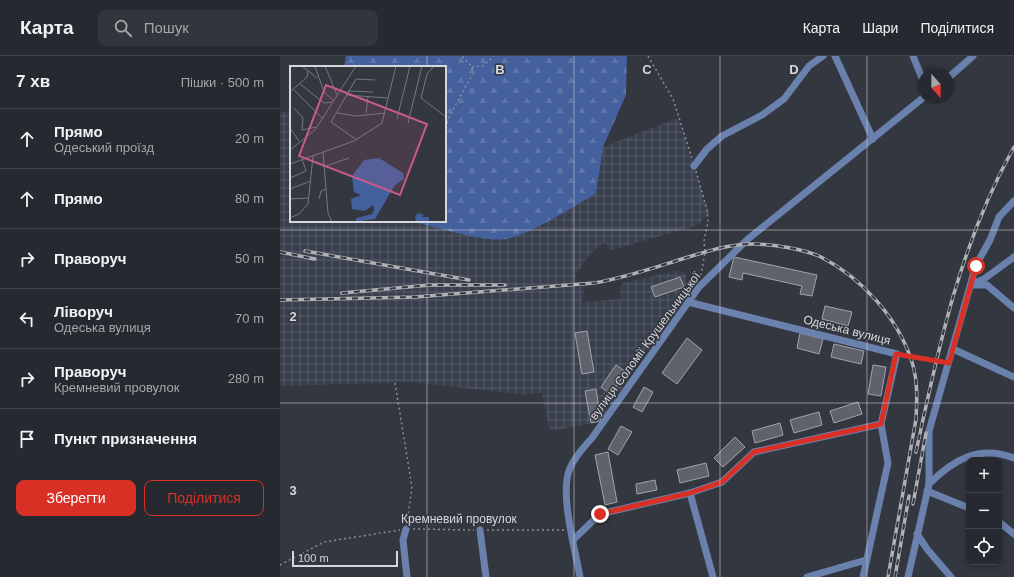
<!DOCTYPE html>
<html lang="uk">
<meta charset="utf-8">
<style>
:root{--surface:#26292f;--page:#32353b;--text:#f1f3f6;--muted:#a4a6aa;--line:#42454b;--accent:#d93025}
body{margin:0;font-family:Arial,sans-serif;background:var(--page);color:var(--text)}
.controls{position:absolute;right:12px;bottom:12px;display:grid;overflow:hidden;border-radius:8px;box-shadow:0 2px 6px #0003}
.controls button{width:36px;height:36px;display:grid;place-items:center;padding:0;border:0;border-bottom:1px solid var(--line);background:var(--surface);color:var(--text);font:20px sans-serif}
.compass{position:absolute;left:638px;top:12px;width:36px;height:36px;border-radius:50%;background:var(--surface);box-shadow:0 2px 6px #0003;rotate:159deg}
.scale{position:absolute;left:12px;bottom:10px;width:106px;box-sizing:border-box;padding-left:4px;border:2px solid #d5d7dc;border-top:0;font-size:11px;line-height:14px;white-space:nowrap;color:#d5d7dc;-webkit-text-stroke:3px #33373f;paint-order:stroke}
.stop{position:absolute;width:12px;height:12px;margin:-9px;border:3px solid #d93025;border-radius:50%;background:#fff}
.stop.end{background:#d93025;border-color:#fff;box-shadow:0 1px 4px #0008}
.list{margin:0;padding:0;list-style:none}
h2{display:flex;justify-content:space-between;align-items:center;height:52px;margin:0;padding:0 16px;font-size:17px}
h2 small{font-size:13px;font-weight:400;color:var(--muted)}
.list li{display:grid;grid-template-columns:26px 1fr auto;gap:12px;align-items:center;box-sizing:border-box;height:60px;padding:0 16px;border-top:1px solid var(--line)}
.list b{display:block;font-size:15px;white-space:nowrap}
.list p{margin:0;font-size:13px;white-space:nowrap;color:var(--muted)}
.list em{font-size:13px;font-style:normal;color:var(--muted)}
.actions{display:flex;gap:8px;padding:12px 16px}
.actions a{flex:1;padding:9px 0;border:1px solid var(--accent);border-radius:8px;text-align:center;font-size:14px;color:var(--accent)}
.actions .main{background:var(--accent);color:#fff}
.icon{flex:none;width:22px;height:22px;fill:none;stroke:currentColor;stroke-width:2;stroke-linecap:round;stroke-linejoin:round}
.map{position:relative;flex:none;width:734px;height:521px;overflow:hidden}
header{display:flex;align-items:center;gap:24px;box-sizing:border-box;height:56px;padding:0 20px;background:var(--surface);border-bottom:1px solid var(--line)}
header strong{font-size:19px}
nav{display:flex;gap:22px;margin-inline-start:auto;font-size:14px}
.search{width:280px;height:36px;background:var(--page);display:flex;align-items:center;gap:10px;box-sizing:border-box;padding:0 14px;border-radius:8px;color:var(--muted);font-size:15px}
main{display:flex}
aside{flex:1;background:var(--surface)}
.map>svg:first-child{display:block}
.industrial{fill:url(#industrial-grid)}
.forest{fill:url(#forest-firs)}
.building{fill:#5e626b;stroke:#9fa4ae}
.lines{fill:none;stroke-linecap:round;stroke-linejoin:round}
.path{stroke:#8b8e95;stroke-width:1.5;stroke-dasharray:2 3;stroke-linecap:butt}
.street{stroke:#6a80ad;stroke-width:7}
.rail-casing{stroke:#afb1b7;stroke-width:3.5}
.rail{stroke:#33373f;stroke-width:2;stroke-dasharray:6;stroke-linecap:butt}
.route{stroke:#d93025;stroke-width:5}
.grid{fill:none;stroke:#d5d7dc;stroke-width:1;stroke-opacity:0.55}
.labels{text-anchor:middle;stroke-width:3;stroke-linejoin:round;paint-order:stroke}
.street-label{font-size:12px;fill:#d5d7dc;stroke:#33373f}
.inset-road{fill:none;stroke:#74777e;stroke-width:1}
.view{fill:#c95b88;fill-opacity:0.15;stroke:#c95b88;stroke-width:2}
.inset-edge{fill:none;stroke:#d5d7dc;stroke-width:2}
.grid-label{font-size:13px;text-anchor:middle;font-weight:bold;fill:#d5d7dc;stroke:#33373f;stroke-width:3;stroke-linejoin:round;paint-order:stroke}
</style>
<header>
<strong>Карта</strong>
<div class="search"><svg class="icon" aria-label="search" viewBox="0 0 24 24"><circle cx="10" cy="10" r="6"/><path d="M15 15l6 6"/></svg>Пошук</div>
<nav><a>Карта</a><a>Шари</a><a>Поділитися</a></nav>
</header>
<main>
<aside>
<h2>7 хв<small>Пішки · 500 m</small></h2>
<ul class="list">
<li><svg class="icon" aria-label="ahead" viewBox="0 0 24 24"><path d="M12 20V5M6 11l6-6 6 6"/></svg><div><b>Прямо</b><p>Одеський проїзд</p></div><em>20 m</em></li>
<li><svg class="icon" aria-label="ahead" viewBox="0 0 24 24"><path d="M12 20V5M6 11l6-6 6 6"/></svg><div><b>Прямо</b></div><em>80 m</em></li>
<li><svg class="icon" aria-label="right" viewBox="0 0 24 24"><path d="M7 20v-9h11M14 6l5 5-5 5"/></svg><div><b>Праворуч</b></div><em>50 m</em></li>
<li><svg class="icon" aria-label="left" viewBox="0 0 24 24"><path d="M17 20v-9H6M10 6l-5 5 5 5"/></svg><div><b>Ліворуч</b><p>Одеська вулиця</p></div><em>70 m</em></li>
<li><svg class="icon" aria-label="right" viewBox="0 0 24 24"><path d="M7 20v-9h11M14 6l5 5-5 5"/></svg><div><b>Праворуч</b><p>Кремневий провулок</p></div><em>280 m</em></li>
<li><svg class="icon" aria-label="arrive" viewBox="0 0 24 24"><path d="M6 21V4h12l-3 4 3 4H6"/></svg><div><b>Пункт призначення</b></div></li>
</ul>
<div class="actions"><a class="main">Зберегти</a><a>Поділитися</a></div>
</aside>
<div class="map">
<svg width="734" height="521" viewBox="0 0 734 521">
<defs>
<pattern id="industrial-grid" width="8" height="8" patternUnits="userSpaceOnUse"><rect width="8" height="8" fill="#393f4d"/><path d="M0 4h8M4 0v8" fill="none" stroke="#555a66"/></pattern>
<pattern id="forest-firs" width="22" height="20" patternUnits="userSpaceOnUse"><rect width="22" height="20" fill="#44609d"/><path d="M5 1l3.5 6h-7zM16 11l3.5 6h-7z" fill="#5e76aa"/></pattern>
</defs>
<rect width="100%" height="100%" fill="#33373f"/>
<path class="industrial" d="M11,55V165H130L206,182L225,183L247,175L316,138L323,91L398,62L429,157L418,169L328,195L326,187L320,189L306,203L295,221L293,229L305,227L302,246L341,243L340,231L343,227L400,214L407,220V233L320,366L270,375L262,337L244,339L133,326L0,330V57Z"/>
<path class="forest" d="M66,0H347L346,39L323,91L316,138C292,151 250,179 226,183C206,187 152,170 130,165H165V11H64Z"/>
<g class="building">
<path d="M454,201L537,219L532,240L520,238L522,230L463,217L462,224L449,221Z"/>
<path d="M400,221L404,231L375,241L371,231Z"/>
<path d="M545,250L572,256L568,270L542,263Z"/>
<path d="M307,275L314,316L302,318L295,277Z"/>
<path d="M520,277L543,283L539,298L517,292Z"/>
<path d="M407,282L422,294L397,328L382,317Z"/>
<path d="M554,288L584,295L581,308L551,301Z"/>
<path d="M336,309L346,316L331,338L321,331Z"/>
<path d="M593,309L606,311L601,340L588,338Z"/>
<path d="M364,331L373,336L362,356L353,351Z"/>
<path d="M316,333L321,365L311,367L305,335Z"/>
<path d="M578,346L582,358L554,367L550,355Z"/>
<path d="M539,356L542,369L514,377L510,364Z"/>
<path d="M500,367L503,379L475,387L472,375Z"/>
<path d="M341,370L352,376L338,399L328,393Z"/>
<path d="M455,381L465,391L443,411L434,402Z"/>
<path d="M328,396L337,446L325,449L315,399Z"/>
<path d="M426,407L429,420L400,427L397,414Z"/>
<path d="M375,424L377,434L357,438L356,428Z"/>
</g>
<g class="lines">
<g class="path">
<path d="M368,0L393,43L412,102"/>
<path d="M192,11L203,10L214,0"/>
<path d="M165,77L168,63L193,17L192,11L182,0"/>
<path d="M416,115L427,154L428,166L424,185L425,196L421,219"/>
<path d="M624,299L662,305"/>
<path d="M115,327L132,431L127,467"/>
<path d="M133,473L194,474"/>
<path d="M207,474H284"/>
<path d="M0,509L44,486L120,474"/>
</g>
<g class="street">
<path d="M555,0L593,83"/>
<path d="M633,0L644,27"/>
<path d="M668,22L693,0"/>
<path d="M414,110L427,93L442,80L482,59L504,43L529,10L543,0"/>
<path d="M691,229L704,223L734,201"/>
<path d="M694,229H707L734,252"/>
<path d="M408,246L617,298L601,368L608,407L583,521"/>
<path d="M673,293L734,321"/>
<path d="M649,428C674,403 699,389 734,402"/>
<path d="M647,435L689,452"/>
<path d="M410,437L433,521"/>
<path d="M719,466L734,478"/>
<path d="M126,473L123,484L127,521"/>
<path d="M200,474L206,521"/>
<path d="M637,478L647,493L671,521"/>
<path d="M294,483L320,458L410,437L442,426L474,396L601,368"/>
<path d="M300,521C295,493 279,436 290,412C295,400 304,391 312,382L419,231L468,183L644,41"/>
<path d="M527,521L586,504"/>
<path d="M628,521L649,428V375L696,209L710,184L719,161L734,145"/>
</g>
<defs>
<g id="rail">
<path d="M25,195L189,224"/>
<path d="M0,196L35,203"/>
<path d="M62,237L150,229H225"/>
<path d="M0,244L135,241L314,227C344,222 373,212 402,203C425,196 448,188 473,188C492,188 524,193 541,201C582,222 618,262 632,306C638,325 637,344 636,363L608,521"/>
<path d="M636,396C659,289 680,188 734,91"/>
<path d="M633,448L646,377"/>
<path d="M615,521L629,440"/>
</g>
</defs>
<use href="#rail" class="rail-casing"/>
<use href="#rail" class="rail"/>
</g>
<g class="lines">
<path class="route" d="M320,458L410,437L442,426L474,396L601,368L616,298L669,307L696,210"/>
</g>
<path class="grid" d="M147,0V11M294,0V521M440,0V521M587,0V521M147,165V521M0,174H734M0,347H734"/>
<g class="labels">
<g class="street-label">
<text transform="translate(567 274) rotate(14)" y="4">Одеська вулиця</text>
<text transform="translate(365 290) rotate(-54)" y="4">вулиця Соломії Крушельницької</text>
<text x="179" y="467">Кремневий провулок</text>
</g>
</g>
<g transform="translate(10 10)">
<rect width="156" height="156" fill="#33373f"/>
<path d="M89,92L113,107L114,113L105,119L85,153L64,156L67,152L82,148L84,144L83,139L75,145L62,143L61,133L71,129L64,126L62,110L74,94Z" fill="#44609d"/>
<path d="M128,147L134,149L132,151H139V156L126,155L125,151Z" fill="#415d9b"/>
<path class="inset-road" d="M12,0L27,12M25,0L34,26L44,35M35,0L47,29M144,0L137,8L131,32L156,51M10,18L34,37L42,36M4,24L33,53M58,25L83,26M0,26L17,11L18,5M56,29L98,32M4,42L13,52L12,64L26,61M47,47L66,50L95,47M76,47L78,31M107,53L120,0M118,57L132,0M0,62L9,75M67,74L41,56L66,13L85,14M0,84L25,64L66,0M33,86L38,147L42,156M0,98L64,75L92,57L106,0M33,101L59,92M0,112L16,105L12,93M0,123L21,115M0,133L19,132M29,133L31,125L36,123M0,152L9,148L18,138L23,90"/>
<path class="view" d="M36,19L137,58L110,129L9,90Z"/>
<rect width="156" height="156" class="inset-edge"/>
</g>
<g class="grid-label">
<text x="220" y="18">B</text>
<text x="367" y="18">C</text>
<text x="514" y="18">D</text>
<text x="13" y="265">2</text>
<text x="13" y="439">3</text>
</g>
</svg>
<div class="controls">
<button>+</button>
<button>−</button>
<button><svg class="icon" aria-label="locate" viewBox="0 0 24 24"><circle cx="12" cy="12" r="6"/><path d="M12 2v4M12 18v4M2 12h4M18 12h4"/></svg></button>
</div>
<svg class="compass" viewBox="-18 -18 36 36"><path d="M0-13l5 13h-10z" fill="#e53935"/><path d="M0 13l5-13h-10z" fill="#a4a6aa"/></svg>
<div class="scale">100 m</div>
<div class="stop" style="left:696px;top:210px"></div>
<div class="stop end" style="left:320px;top:458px"></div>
</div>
</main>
